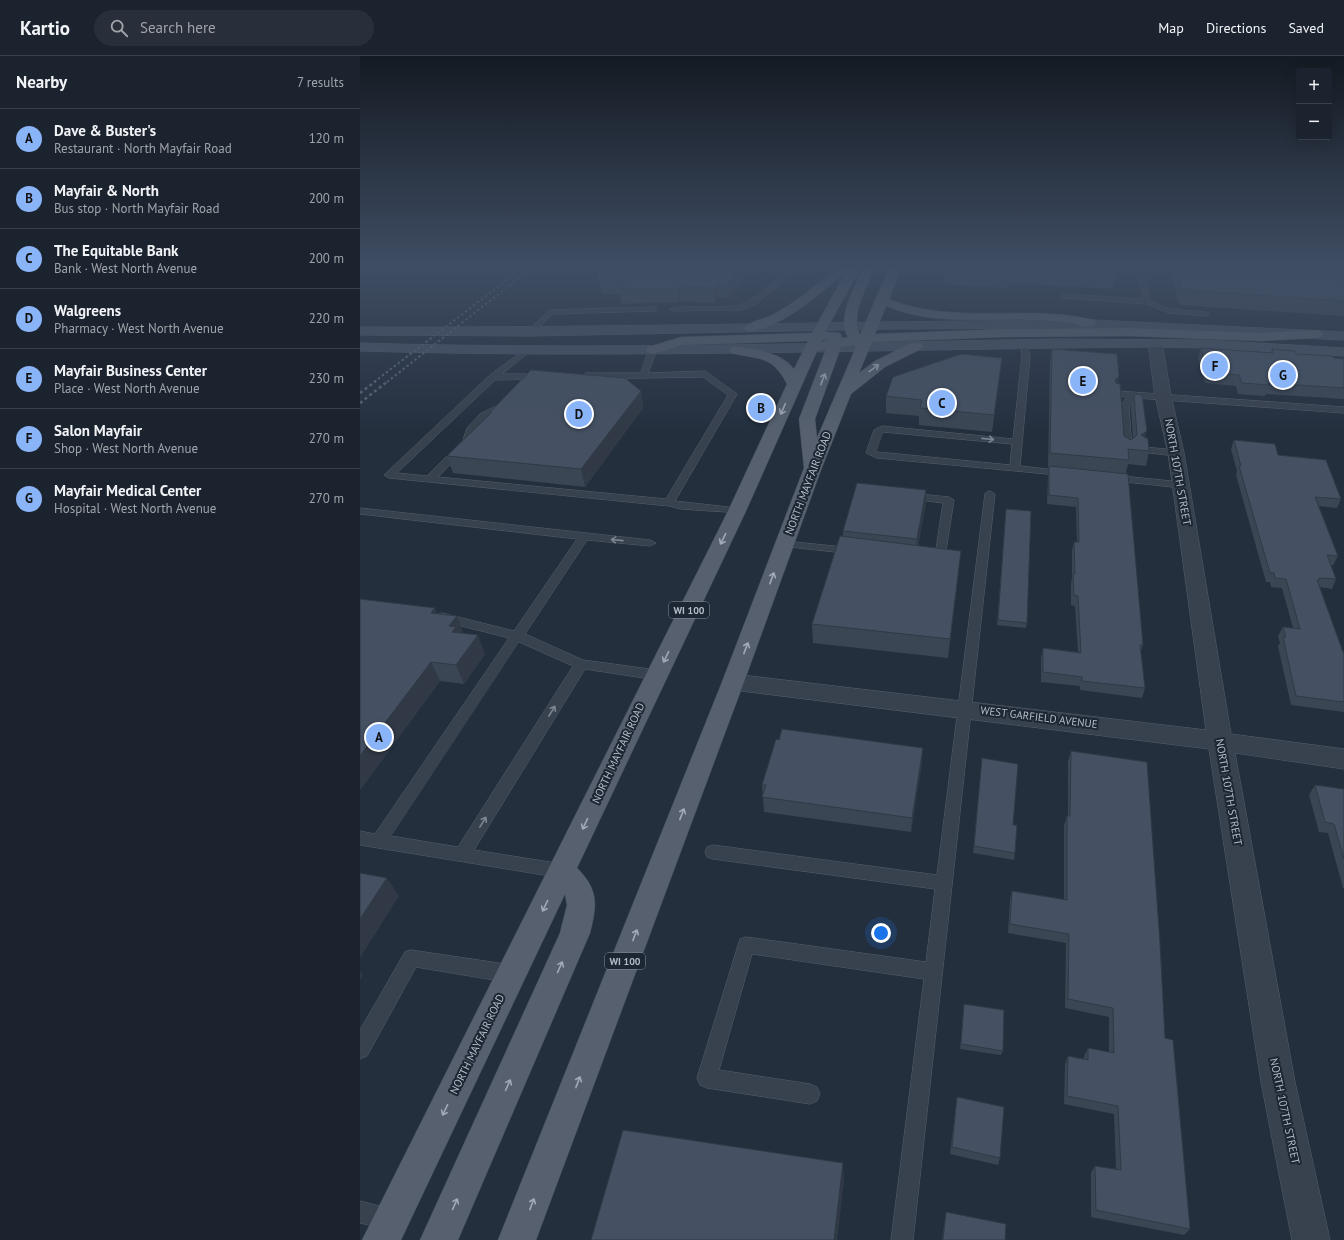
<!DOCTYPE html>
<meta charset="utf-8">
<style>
:root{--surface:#1b232e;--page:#282f3a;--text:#f1f3f6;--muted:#a0a4aa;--line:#39404a;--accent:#8ab4f8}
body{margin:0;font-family:"PT Sans",sans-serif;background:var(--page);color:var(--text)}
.controls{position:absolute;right:12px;top:12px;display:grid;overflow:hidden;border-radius:4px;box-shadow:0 4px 16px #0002}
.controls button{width:36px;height:36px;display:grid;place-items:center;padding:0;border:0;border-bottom:1px solid var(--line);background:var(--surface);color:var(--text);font:20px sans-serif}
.you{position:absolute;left:521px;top:877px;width:14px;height:14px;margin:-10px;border:3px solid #fff;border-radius:50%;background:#1a73e8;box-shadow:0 0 0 6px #1a73e833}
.badge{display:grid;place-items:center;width:26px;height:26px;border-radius:50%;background:var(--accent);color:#111;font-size:13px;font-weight:700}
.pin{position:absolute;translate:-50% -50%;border:2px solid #fff;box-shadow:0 1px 4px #0006}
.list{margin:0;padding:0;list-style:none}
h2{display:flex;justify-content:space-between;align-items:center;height:52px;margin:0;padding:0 16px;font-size:17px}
h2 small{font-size:13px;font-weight:400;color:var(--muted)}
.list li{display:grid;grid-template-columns:26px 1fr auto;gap:12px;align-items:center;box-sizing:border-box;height:60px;padding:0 16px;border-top:1px solid var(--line)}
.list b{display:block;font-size:15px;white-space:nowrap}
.list p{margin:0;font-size:13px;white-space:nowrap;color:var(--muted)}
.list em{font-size:13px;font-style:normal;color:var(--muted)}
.icon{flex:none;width:22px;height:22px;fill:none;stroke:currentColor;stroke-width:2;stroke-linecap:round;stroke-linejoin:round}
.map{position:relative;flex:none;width:984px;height:1184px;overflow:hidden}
header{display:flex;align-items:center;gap:24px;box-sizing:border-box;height:56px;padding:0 20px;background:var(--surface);border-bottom:1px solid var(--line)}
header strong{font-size:19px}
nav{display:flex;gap:22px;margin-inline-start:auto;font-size:14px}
.search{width:280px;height:36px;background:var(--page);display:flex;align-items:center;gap:10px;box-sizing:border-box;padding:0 14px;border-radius:22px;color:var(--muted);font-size:15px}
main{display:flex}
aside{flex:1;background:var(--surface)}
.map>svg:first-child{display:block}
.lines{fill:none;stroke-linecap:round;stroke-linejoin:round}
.lane-casing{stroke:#565f6c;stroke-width:1}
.street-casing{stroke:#565f6c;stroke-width:1}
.secondary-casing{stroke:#565f6c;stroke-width:1}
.primary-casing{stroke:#414a57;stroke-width:1}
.lane{fill:#38414e;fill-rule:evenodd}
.street{fill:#38414e;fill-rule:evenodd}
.secondary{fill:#465061;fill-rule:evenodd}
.primary{fill:#56606e;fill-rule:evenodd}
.rail-far1{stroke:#5a6575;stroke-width:2;stroke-dasharray:2.5 2.5;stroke-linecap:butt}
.rail{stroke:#5a6575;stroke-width:2.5;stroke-dasharray:3 3;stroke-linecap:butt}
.wall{fill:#3b4654}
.shaded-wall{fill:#303945}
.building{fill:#455162;stroke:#303945}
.oneway{stroke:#a1aab7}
.oneway2{stroke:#7c8592}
.labels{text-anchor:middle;stroke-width:4;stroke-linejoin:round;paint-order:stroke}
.shield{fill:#1d2633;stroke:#878f9c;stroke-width:1}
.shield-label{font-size:10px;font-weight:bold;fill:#b4bcc9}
.street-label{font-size:11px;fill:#b4bcc9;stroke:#1d2633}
</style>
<header>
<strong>Kartio</strong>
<div class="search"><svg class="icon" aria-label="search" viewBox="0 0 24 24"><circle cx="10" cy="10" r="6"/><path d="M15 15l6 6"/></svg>Search here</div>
<nav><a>Map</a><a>Directions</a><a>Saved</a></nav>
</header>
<main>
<aside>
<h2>Nearby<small>7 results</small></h2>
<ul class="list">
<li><span class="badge">A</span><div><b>Dave &amp; Buster's</b><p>Restaurant · North Mayfair Road</p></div><em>120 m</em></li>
<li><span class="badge">B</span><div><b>Mayfair &amp; North</b><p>Bus stop · North Mayfair Road</p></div><em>200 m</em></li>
<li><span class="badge">C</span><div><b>The Equitable Bank</b><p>Bank · West North Avenue</p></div><em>200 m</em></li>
<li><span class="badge">D</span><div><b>Walgreens</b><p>Pharmacy · West North Avenue</p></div><em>220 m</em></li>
<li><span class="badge">E</span><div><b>Mayfair Business Center</b><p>Place · West North Avenue</p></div><em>230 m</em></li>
<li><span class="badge">F</span><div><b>Salon Mayfair</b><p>Shop · West North Avenue</p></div><em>270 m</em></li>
<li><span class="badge">G</span><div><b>Mayfair Medical Center</b><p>Hospital · West North Avenue</p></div><em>270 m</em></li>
</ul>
</aside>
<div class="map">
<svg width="984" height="1184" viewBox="0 0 984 1184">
<rect width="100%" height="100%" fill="#242f3e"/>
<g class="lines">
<defs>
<g id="lane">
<path d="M435,210H442L396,248L382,254L314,255L310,253L314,251L378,250L390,244Z"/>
<path d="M776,210H782L790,245L810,253L846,256L850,258L846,260L809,257L786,248L705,242L701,240L705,238L783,243Z"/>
<path d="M293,251H296V255L192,258L173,278L166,276L190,254Z"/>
<path d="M661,286H667L670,300L660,410L705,415L710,418L709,420L517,402L506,397L514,374L522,370L653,383L662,300ZM523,376L652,388L650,409L518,396H516Z"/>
<path d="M290,292H296L297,294L288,317L345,315L377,338L315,445L377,452L382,455L381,457L321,453L309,450L29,422L24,419L130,319L165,293H168V297L142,318H182L186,321L185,323L135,324L37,417L67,420L103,384L107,372L120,358L146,345L151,348L149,350L126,362L117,373L111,387L78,421L306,443L368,339L343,321L226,323L222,320L226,317H280Z"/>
<path d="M757,335L984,351V357L776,342L769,352L772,394L767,397L762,394L759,352L767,341L754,340L753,338Z"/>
<path d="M784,391L816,394L821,397L816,400L781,396L779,394L781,392Z"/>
<path d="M752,419L821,426L826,429L821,432L748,424L747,422Z"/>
<path d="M630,435L635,438L553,1184H531L564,923L392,898L359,1014L450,1028L457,1031L460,1038L457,1045L450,1048L347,1032L340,1029L337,1022L380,883L386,881L566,906L575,833L353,803L347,801L345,796L347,791L353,789L577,819L625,438Z"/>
<path d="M549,437L589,441L594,444L584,507H574L568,503L570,501L575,500L583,447L545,442L544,440Z"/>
<path d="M0,452L290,484L296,487L290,490L227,484L165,578L223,604L297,614L302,616L304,619L302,622L297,624L225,613L114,794L202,808L208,810L210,815L208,820L202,822L0,789V775L15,778L149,582L78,564L76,561L78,558L82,557L154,575L217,483L0,458ZM159,586L213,610L98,791L31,780Z"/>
<path d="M425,485L493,492L499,495L493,498L421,490L419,488Z"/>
<path d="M51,894L152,909L158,912L161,918L158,924L152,927L56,911L7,1000L0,1003V974L45,896Z"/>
<path d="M0,1145L39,1155L42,1163L39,1171L31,1174L0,1167Z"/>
</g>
<path id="street" d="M795,283L800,284L802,287L811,340L824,397L871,678L984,693V713L875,697L935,1026L970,1184H932L901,1026L849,693L373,634L365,632L362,626L365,620L373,618L846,674L808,397L795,340L788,287L790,284Z"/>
<g id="secondary">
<path d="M734,264L984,276V284L734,272L537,273L170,280L0,279V271C245,272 489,265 734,264Z"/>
<path d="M696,283L847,284L984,292V300L847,292L795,291C530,293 265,303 0,295V287C232,294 464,287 696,283Z"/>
</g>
<path id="primary" d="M480,210H502L465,276L480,277L482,282L488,281C476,263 495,230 503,212L502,210H514L515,212C507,231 490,259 500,279L530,210H542L529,243C596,270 664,247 734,264L736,267L734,270C724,272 714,267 704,266C696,265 688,265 679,264C627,261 576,271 526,250L515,278L644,273L768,272L902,277L956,274L961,275L963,278L961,281L956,282L902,285L768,280L644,281L512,286L499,317L515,305L551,287H561L563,290L561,293L525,311L491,338L461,414L384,626L176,1184H138L362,626L444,412L439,363L466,293L457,295L386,455L217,812C239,834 237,849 230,877L98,1184H60L200,877L207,849L205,838L41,1184H2L368,455L427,328C412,299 400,304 371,297L369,294L371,291L376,290C397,294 421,296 434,313L448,285L322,289L293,298L288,297L286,294L288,291L321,281L452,277L486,216C456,240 429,267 391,276L386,275L384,272C389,265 405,263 412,259C437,246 458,227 480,210ZM462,284H468L461,286ZM493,289L496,291L457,382L455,363L481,291Z"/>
</defs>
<use href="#lane" class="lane-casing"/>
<use href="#street" class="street-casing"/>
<use href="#secondary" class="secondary-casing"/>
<use href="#primary" class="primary-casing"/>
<use href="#lane" class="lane"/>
<use href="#street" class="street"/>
<use href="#secondary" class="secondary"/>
<use href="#primary" class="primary"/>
<g class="rail-far1">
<path d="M14,326L165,210"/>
<path d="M27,326L174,210"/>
</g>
<g class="rail">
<path d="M0,337L16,325"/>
<path d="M0,347L28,325"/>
</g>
</g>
<g class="wall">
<path d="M246,210H382L383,222L369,242L359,241L355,247L321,245L319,246L261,248L260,239L242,237V233L240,232L237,218Z"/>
<path d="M585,210H757L752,233L649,227L648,232L584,228Z"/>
<path d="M813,210H935L984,213V260L819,249L811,216Z"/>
<path d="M841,292L911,297L912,293L936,298L984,303V343L906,338L905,340L878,338L876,330L845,327L838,303Z"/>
<path d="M692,293L758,327L764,380L771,384L773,383L771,352L774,338L785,382L789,395L786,410L768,408L766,417L783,589L781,595L785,632L782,642L720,634V630L681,626V602L683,592L718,596L715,550L711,549V528L712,521V495L714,486H717L716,451L687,448L688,420L689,411H688L690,306Z"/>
<path d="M642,302L632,376L559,369V360L526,357V340Z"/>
<path d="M281,335L283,352L225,431L93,417L87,400Z"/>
<path d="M874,384L918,399L981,443L977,452L959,450L978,500L973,509H971L976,523L972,533L960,531L983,596L984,597V656L931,649L918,590L920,587L918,580L923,571L933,572L922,532L911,531L910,526H906L876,419L877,415L871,393Z"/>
<path d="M566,434V447L558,490L599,513L588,602L453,587L452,568L483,480V475Z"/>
<path d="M646,453L667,567L666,572L637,569Z"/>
<path d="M77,558L104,578L125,598L104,628L80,625L0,734Z"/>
<path d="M711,695L805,982L830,1173L824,1179L731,1161V1117L735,1110L756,1113L754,1058L704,1048L705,1008L708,1000L724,1003V1000L728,992L749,996V961L705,952L706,887L648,877L650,844L652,835L704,843V769L707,760H708V705Z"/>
<path d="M622,702L653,769L655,797L654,804L613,797Z"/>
<path d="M562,706L551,776L404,756L402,729Z"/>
<path d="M955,729L984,733V832H983L968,777L959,776L949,739Z"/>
<path d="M604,948L643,995L641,999L600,993Z"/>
<path d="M597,1041L640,1102L638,1109L590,1098L596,1049Z"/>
<path d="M586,1156L645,1184H582Z"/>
</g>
<g class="shaded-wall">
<path d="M375,210H382L383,222L369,242L368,228Z"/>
<path d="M358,227L359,241L355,247L354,232Z"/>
<path d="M319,230L321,245L319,246L317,232Z"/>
<path d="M759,320L756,334L755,324Z"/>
<path d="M281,335L283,352L225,431L221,413Z"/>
<path d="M787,375L783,390L781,379Z"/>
<path d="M566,434V447L556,497L557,483Z"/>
<path d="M601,495L599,513L588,602L590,583Z"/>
<path d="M75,552L83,571L71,557Z"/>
<path d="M97,560L104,579L100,595L89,570Z"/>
<path d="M118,579L125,598L104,628L96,609Z"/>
<path d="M71,606L80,625L0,734V700Z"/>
<path d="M563,692L562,706L551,776L552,762Z"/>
<path d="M27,822L39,840L0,902V863Z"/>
<path d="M0,915L3,919L0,924Z"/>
<path d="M483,1107L484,1126L477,1184H474Z"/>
</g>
<g class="building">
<path d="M246,210H381L368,228L358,227L354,232L319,230L317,232L259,233L266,225L240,223L244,219L237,218Z"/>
<path d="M817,210H935L984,213V245L822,234Z"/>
<path d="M841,292L913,297L912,293L935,295L936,298L972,300L974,302L984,303V332L908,327L909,329L882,327L879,319L848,317Z"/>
<path d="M692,293L757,298L759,320L755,324L756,327L760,328L764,380L771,384L777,379L774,338L782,339L787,375L781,379L788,383L789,395L768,393L769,404L690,397Z"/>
<path d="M601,298L642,302L634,359L560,352L562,344L526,340L533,321Z"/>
<path d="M171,314L265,322L281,335L221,413L87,400L131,357V355Z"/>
<path d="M874,384L915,388L918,399L966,404L981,443L955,441L978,500L967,499L976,523L959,522L960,524H957L983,596L984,597V646L936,640L923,581H926L923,571L940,573L926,523L915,522L914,517H910L879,410H881Z"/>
<path d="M689,410L768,418L783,589H780L785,632L722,625V621L683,616V592L721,597L718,540L714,539L713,518H715L714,486H719L718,442L689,439Z"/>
<path d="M497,427L566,434L557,483L483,475Z"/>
<path d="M646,453L671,455L667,567L638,564Z"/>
<path d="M480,480L601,495L590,583L452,568Z"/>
<path d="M0,543L75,552L71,557L97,560L89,570L96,571L92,576L118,579L96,609L71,606L0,700Z"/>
<path d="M422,673L563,692L552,762L402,741L406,729H402L416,683L419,684Z"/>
<path d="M711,695L787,706L800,887L805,982L813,984L830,1173L736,1154L735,1110L761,1114L758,1050L707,1040L708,1000L728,1004V992L754,997L753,952L708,943L709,878L650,868L652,835L707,844V760H710Z"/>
<path d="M622,702L658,708L653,769H657L655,797L614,790Z"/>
<path d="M955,729L984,733V803L974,768L965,766Z"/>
<path d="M0,817L27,822L0,863Z"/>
<path d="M604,948L644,954L643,995L601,988Z"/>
<path d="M597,1041L644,1051L640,1102L592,1091Z"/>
<path d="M263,1074L483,1107L474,1184H231Z"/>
<path d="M586,1156L646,1168L645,1184H583Z"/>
</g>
<defs><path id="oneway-shaft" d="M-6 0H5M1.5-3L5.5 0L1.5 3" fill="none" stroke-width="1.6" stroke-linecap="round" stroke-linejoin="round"/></defs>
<g class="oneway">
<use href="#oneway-shaft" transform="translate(514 312) rotate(-36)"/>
<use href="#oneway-shaft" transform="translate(463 323) rotate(-69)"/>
<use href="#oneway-shaft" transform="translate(423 353) rotate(114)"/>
<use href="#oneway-shaft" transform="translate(363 483) rotate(116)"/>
<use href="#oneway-shaft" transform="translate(412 522) rotate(-70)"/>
<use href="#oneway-shaft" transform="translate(386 592) rotate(-69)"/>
<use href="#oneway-shaft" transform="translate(306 601) rotate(116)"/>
<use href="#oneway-shaft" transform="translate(322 758) rotate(-69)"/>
<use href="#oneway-shaft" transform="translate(225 768) rotate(115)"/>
<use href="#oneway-shaft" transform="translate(185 850) rotate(116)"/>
<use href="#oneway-shaft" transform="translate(275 879) rotate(-69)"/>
<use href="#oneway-shaft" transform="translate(200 911) rotate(-66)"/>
<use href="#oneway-shaft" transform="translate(218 1026) rotate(-69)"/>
<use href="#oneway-shaft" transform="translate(148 1029) rotate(-66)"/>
<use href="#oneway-shaft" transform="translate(85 1054) rotate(116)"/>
<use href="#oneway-shaft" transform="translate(95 1148) rotate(-66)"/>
<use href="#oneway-shaft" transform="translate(172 1148) rotate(-69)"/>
</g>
<g class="oneway2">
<use href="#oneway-shaft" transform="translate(628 383) rotate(6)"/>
<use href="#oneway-shaft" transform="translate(257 484) rotate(-174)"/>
<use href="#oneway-shaft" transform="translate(192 655) rotate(-58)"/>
<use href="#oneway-shaft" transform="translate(123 766) rotate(-58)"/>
</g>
<linearGradient id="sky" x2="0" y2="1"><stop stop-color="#141a22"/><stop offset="0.56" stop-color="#3f4d63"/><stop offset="1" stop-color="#3f4d63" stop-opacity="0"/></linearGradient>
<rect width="984" height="375" fill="url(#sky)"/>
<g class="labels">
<g class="shield">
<rect x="309" y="546" width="40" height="16" rx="3"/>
<rect x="245" y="897" width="40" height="16" rx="3"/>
</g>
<g class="shield-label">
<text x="329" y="558">WI 100</text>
<text x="265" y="909">WI 100</text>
</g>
<g class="street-label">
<text transform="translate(818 416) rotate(80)" y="4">NORTH 107TH STREET</text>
<text transform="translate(448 427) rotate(-69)" y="4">NORTH MAYFAIR ROAD</text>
<text transform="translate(679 661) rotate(7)" y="4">WEST GARFIELD AVENUE</text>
<text transform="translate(258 697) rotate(-65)" y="4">NORTH MAYFAIR ROAD</text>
<text transform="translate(869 736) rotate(80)" y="4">NORTH 107TH STREET</text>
<text transform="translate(117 988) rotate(-64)" y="4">NORTH MAYFAIR ROAD</text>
<text transform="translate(925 1055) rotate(78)" y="4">NORTH 107TH STREET</text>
</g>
</g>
</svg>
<div class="controls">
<button>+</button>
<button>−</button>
</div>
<div class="you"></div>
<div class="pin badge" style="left:19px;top:681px">A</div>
<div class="pin badge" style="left:401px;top:352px">B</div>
<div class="pin badge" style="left:582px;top:347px">C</div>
<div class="pin badge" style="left:219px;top:358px">D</div>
<div class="pin badge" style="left:723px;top:325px">E</div>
<div class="pin badge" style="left:855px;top:310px">F</div>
<div class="pin badge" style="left:923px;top:319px">G</div>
</div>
</main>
